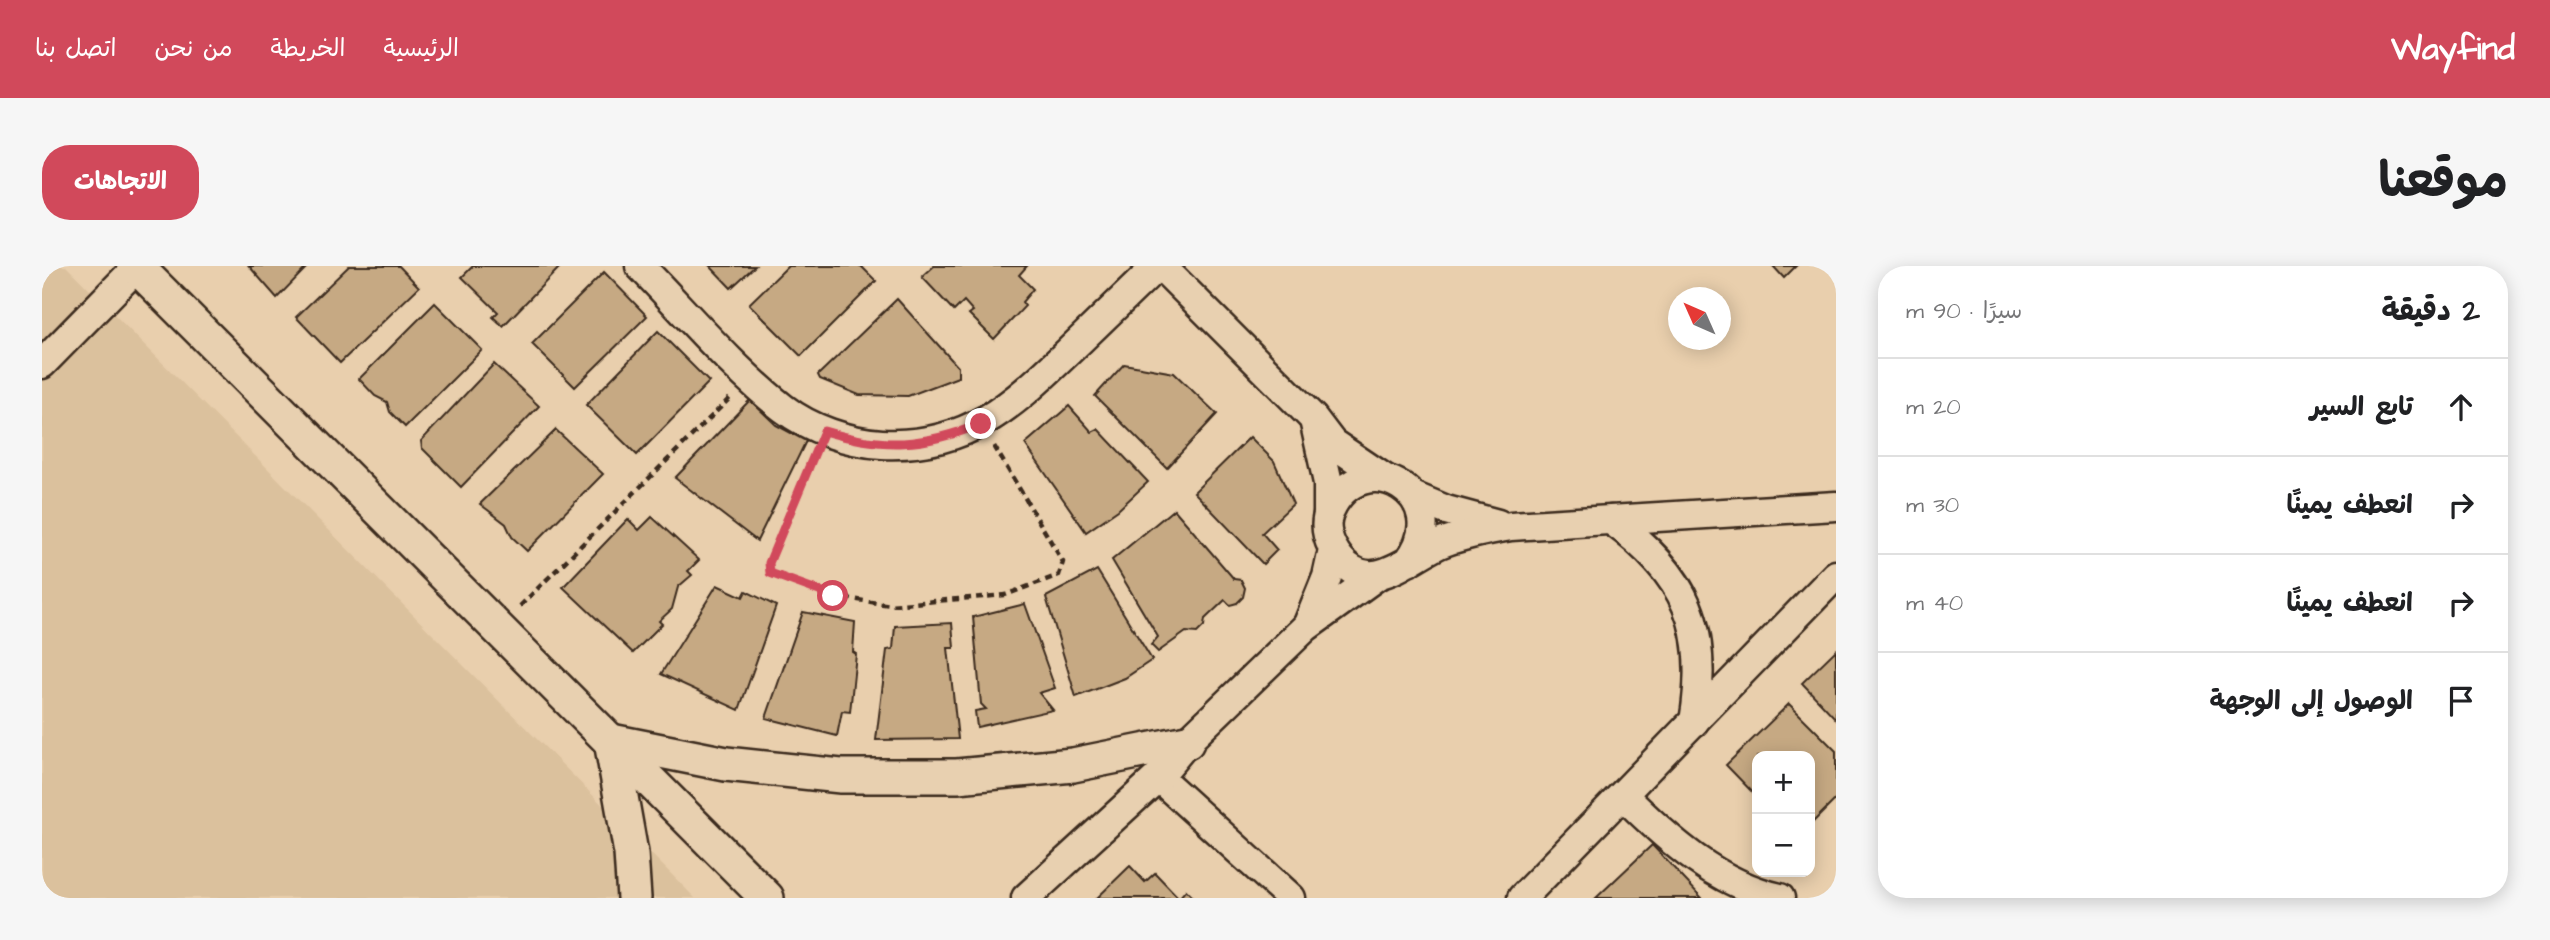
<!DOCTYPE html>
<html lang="ar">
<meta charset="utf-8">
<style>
:root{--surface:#fff;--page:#f6f6f6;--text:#202124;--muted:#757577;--line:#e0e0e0;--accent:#d1495b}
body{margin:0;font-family:"Architects Daughter","Playpen Sans Arabic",sans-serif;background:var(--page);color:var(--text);direction:rtl}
.controls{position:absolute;right:21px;bottom:21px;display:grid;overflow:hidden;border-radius:14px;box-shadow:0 4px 18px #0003}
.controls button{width:63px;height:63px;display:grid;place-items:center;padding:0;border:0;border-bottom:2px solid var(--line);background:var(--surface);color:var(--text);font:35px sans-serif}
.compass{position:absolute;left:1626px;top:21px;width:63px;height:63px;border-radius:50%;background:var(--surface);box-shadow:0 4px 18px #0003;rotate:315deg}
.stop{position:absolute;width:21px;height:21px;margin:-16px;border:5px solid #d1495b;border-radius:50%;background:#fff}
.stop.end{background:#d1495b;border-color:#fff;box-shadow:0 2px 7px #0008}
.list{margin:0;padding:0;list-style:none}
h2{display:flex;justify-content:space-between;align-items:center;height:91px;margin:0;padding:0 28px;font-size:30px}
h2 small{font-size:23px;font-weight:400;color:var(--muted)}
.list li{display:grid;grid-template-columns:46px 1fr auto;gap:21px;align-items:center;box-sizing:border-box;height:98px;padding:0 28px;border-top:2px solid var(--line)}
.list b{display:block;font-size:26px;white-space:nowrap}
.list em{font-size:23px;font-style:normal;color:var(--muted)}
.icon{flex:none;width:38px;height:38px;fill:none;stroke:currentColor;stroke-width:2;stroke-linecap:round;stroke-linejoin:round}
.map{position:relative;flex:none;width:1794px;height:632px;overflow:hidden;direction:ltr;border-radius:28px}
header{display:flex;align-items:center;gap:42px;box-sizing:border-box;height:98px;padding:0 35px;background:var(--accent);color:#fff}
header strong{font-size:33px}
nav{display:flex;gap:38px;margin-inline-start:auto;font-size:24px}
.intro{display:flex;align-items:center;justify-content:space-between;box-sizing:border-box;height:168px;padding:0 42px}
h1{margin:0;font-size:49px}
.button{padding:18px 32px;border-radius:28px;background:var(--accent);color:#fff;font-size:24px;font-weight:700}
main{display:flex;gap:42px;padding:0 42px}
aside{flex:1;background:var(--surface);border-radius:28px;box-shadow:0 4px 18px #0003}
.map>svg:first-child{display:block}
.built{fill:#dbc19d}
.building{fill:#c6a983;stroke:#3b2a1e;stroke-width:2}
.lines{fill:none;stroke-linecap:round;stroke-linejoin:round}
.minor-casing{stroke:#3b2a1e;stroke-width:33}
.tertiary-casing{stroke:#3b2a1e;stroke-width:38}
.path{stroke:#3b2a1e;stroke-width:4.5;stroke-dasharray:7 5;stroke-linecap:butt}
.minor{stroke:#e8d0b0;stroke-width:28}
.tertiary{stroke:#e8d0b0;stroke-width:33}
.route{stroke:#d1495b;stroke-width:9}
</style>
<header>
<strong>Wayfind</strong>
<nav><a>الرئيسية</a><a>الخريطة</a><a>من نحن</a><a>اتصل بنا</a></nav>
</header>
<div class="intro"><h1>موقعنا</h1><a class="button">الاتجاهات</a></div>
<main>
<aside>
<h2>2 دقيقة<small>سيرًا · 90 m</small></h2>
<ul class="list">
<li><svg class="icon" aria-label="ahead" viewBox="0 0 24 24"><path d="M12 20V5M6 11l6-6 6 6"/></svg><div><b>تابع السير</b></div><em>20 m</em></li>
<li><svg class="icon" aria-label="right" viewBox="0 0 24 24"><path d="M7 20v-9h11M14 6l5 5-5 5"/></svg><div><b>انعطف يمينًا</b></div><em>30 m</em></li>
<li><svg class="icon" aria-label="right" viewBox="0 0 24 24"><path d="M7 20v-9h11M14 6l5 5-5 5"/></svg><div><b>انعطف يمينًا</b></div><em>40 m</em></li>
<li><svg class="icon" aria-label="arrive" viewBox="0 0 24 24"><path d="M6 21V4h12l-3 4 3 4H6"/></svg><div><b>الوصول إلى الوجهة</b></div></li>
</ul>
</aside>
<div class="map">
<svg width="1794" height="632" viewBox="0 0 1794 632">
<rect width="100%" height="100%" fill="#e9cfad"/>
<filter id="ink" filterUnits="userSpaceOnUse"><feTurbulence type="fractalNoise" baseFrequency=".0143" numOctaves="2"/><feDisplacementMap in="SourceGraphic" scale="14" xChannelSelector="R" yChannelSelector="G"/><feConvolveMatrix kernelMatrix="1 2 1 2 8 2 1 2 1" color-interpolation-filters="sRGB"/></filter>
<g filter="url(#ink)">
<path class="built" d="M0,0H24L653,632H0Z"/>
<g class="building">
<path d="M207,0H266L235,32Z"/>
<path d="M307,0H357L377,21L298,97L254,51Z"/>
<path d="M431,0H519L461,60L451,51L456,46L420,11Z"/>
<path d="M668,0H713L689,22Z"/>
<path d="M746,0H819L834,15L759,90L707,38Z"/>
<path d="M892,0H985L977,9L991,23L980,36L983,40L952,73L927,48L931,45L922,35L912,45L880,11Z"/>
<path d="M1731,0H1754L1742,12Z"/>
<path d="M562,6L605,50L533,121L490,78Z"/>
<path d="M855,33L916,101V111L866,130L817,129L778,113L776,109Z"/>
<path d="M393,37L440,84L363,161L348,146L345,136L333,130L317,113Z"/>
<path d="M616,65L667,116L595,189L544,139Z"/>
<path d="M452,98L497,140L419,221L380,182L379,175Z"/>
<path d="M1082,98L1132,107L1175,148L1125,202L1053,130Z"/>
<path d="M708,134L734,159L764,175L715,275L633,212Z"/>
<path d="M1027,140L1050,166L1056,163L1106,216L1076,244L1044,266L983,178Z"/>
<path d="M514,164L561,208L485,285L470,271L464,258L438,238Z"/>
<path d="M1208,171L1232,195L1251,238L1220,267L1235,284L1221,298L1152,226Z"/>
<path d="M1132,243L1192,313L1199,314L1203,322L1201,331L1195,337L1188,339L1183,334L1163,353L1162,360L1155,367L1144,366L1116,386L1109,379L1116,371L1070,294Z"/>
<path d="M610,251L657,294L646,305L650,309L636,321L630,343L617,355L620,358L591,387L521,321L586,253L597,264Z"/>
<path d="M1055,304L1110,394L1083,412L1034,431L1004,331Z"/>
<path d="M675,319L701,331L704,325L734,340L697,444L619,408Z"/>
<path d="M983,338L1013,422L997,427L1011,444L935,461L933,445L944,443L939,438L931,351Z"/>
<path d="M761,346L813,356L811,386L814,388L808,446L800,445L795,470L724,452Z"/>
<path d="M910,357L912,382H906L916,473L834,474L845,384L851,383L853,360Z"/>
<path d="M1794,384V453L1760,417Z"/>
<path d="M1747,438L1794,485V533L1768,559V490H1715V531L1684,499Z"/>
<path d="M1610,579L1660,632H1554Z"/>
<path d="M1088,600L1103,616L1113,607L1137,632L1144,624L1152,632H1055Z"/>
</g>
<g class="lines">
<defs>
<g id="minor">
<path d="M598,0C642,45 692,104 741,142C768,163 806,176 840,178C925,182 970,140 1027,85C1057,56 1086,28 1115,0"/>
<path d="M1119,0L1271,152L1290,177L1342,212"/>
<path d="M0,98L96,0"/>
<path d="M1273,158L1286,217V249"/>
<path d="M1373,231L1404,244L1456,258"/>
<path d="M1569,254C1645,309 1668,362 1652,456"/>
<path d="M1366,296C1417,230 1320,175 1288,244C1280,260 1287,279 1298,293C1331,333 1369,288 1402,276C1424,268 1445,264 1469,260L1794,240"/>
<path d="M1266,358L1285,311L1291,284"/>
<path d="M1116,511L1249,632"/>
<path d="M1581,529C1626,574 1675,618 1738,632"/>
<path d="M984,632L1116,511L1145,476L1264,361L1336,309"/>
<path d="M1480,632L1794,309"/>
</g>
<g id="tertiary">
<path d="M94,0L725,632"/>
<path d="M592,632L589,587L569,475L684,498L799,510H915L1031,499L1145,476"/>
</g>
</defs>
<use href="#minor" class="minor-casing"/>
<use href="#tertiary" class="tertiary-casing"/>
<g class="path">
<path d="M771,191L727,297L728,307L791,330L848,339L963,329L1017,309L1021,296L952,180"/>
<path d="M478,340L688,132"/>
</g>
<use href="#minor" class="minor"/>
<use href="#tertiary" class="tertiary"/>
</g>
</g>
<g class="lines" filter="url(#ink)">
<path class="route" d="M791,330L728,307L727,297L782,165C842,183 881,181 939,158"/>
</g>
</svg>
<div class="controls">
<button>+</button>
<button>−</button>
</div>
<svg class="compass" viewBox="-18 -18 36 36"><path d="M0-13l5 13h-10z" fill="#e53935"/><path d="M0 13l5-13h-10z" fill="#757577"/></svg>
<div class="stop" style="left:791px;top:330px"></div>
<div class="stop end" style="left:939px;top:158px"></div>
</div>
</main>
